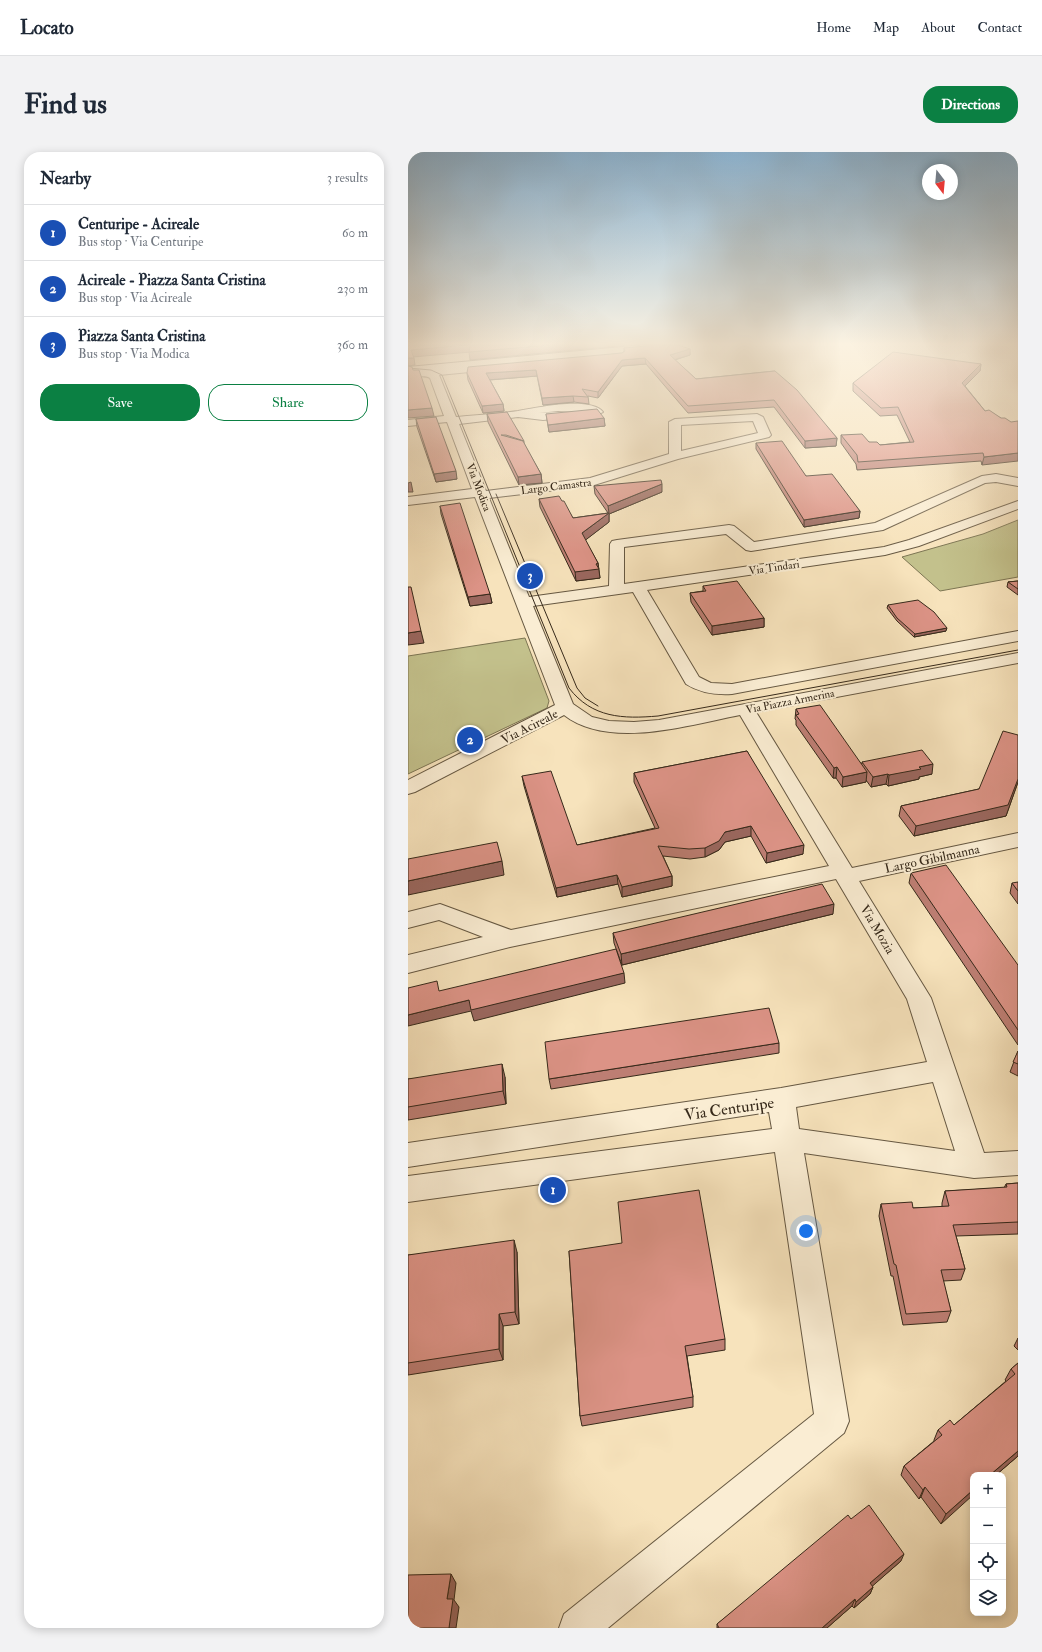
<!DOCTYPE html>
<meta charset="utf-8">
<style>
:root{--surface:#fff;--page:#f2f2f3;--text:#1f2937;--muted:#747a83;--line:#e0e1e3;--accent:#0b8043}
body{margin:0;font-family:"IM FELL Double Pica",serif;background:var(--page);color:var(--text)}
.controls{position:absolute;right:12px;bottom:12px;display:grid;overflow:hidden;border-radius:8px;box-shadow:0 2px 10px #0003}
.controls button{width:36px;height:36px;display:grid;place-items:center;padding:0;border:0;border-bottom:1px solid var(--line);background:var(--surface);color:var(--text);font:20px sans-serif}
.compass{position:absolute;left:514px;top:12px;width:36px;height:36px;border-radius:50%;background:var(--surface);box-shadow:0 2px 10px #0003;rotate:164deg}
.you{position:absolute;left:398px;top:1079px;width:14px;height:14px;margin:-10px;border:3px solid #fff;border-radius:50%;background:#1a73e8;box-shadow:0 0 0 6px #1a73e833}
.badge{display:grid;place-items:center;width:26px;height:26px;border-radius:50%;background:var(--accent);color:#fff;font-size:13px;font-weight:700}
.pin{position:absolute;translate:-50% -50%;border:2px solid #fff;box-shadow:0 1px 4px #0006}
.list{margin:0;padding:0;list-style:none}
h2{display:flex;justify-content:space-between;align-items:center;height:52px;margin:0;padding:0 16px;font-size:17px}
h2 small{font-size:13px;font-weight:400;color:var(--muted)}
.list li{display:grid;grid-template-columns:26px 1fr auto;gap:12px;align-items:center;box-sizing:border-box;height:56px;padding:0 16px;border-top:1px solid var(--line)}
.list b{display:block;font-size:15px;white-space:nowrap}
.list p{margin:0;font-size:13px;white-space:nowrap;color:var(--muted)}
.list em{font-size:13px;font-style:normal;color:var(--muted)}
.actions{display:flex;gap:8px;padding:12px 16px}
.actions a{flex:1;padding:9px 0;border:1px solid var(--accent);border-radius:16px;text-align:center;font-size:14px;color:var(--accent)}
.actions .main{background:var(--accent);color:#fff}
.icon{flex:none;width:22px;height:22px;fill:none;stroke:currentColor;stroke-width:2;stroke-linecap:round;stroke-linejoin:round}
.map{position:relative;flex:none;width:610px;height:1476px;overflow:hidden;border-radius:16px}
header{display:flex;align-items:center;gap:24px;box-sizing:border-box;height:56px;padding:0 20px;background:var(--surface);border-bottom:1px solid var(--line)}
header strong{font-size:19px}
nav{display:flex;gap:22px;margin-inline-start:auto;font-size:14px}
.intro{display:flex;align-items:center;justify-content:space-between;box-sizing:border-box;height:96px;padding:0 24px}
h1{margin:0;font-size:28px}
.button{padding:10px 18px;border-radius:16px;background:var(--accent);color:#fff;font-size:14px;font-weight:700}
main{display:flex;gap:24px;padding:0 24px}
aside{flex:1;background:var(--surface);border-radius:16px;box-shadow:0 2px 10px #0003}
.map>svg:first-child{display:block}
.green{fill:#c3c18c;stroke:#7c7553}
.lines{fill:none;stroke-linecap:round;stroke-linejoin:round}
.street-casing{stroke:#665842;stroke-width:2}
.secondary-casing{stroke:#36291a;stroke-width:2}
.street{fill:#faedd3;fill-rule:evenodd}
.secondary{fill:#faedd3;fill-rule:evenodd}
.tram{stroke:#36291a;stroke-width:1}
.wall{fill:#bd7e73;stroke:#36291a}
.shaded-wall{fill:#9a675e;stroke:#36291a}
.building{fill:#dc9386;stroke:#36291a}
.labels{text-anchor:middle;stroke-width:4;stroke-linejoin:round;paint-order:stroke}
.far-street-label{font-size:11px;fill:#36291a;stroke:#faedd3}
.street-label{font-size:13px;fill:#36291a;stroke:#faedd3}
.near-street-label{font-size:16px;fill:#36291a;stroke:#faedd3}
</style>
<header>
<strong>Locato</strong>
<nav><a>Home</a><a>Map</a><a>About</a><a>Contact</a></nav>
</header>
<div class="intro"><h1>Find us</h1><a class="button">Directions</a></div>
<main>
<aside>
<h2>Nearby<small>3 results</small></h2>
<ul class="list">
<li><span class="badge" style="background:#1a4fb4">1</span><div><b>Centuripe - Acireale</b><p>Bus stop · Via Centuripe</p></div><em>60 m</em></li>
<li><span class="badge" style="background:#1a4fb4">2</span><div><b>Acireale - Piazza Santa Cristina</b><p>Bus stop · Via Acireale</p></div><em>230 m</em></li>
<li><span class="badge" style="background:#1a4fb4">3</span><div><b>Piazza Santa Cristina</b><p>Bus stop · Via Modica</p></div><em>360 m</em></li>
</ul>
<div class="actions"><a class="main">Save</a><a>Share</a></div>
</aside>
<div class="map">
<svg width="610" height="1476" viewBox="0 0 610 1476">
<rect width="100%" height="100%" fill="#f7e3bc"/>
<filter id="stains"><feTurbulence type="fractalNoise" baseFrequency=".005" numOctaves="4"/><feColorMatrix values="0 0 0 0 .2 0 0 0 0 .09 0 0 0 0 .02 0 0 0 .5 -.17"/></filter>
<radialGradient id="worn" r=".72"><stop offset=".6" stop-color="#630" stop-opacity="0"/><stop offset="1" stop-color="#630" stop-opacity=".3"/></radialGradient>
<g class="green">
<path d="M610,368V425L532,439L494,405L575,382Z"/>
<path d="M117,486L141,549L139,556L0,622V504Z"/>
</g>
<g class="lines">
<defs>
<path id="street" d="M88,212L93,215L92,217L31,223L48,265C68,263 89,262 110,259C128,256 182,244 195,260L189,263L135,268L110,265L51,272L78,339L182,326L261,302V270L267,267L349,262L355,265L363,283L361,285L270,307L183,334L81,346L121,445L201,434L202,392L204,389L209,388L321,373L326,374L346,390L467,371L574,324L588,322L610,326V334L588,330L577,331L475,378L343,399L338,398L318,382L216,395V432L476,395L501,388L610,349V357L511,394L477,403L239,438L291,525L303,531L324,532L610,479V489L324,542C307,543 292,541 278,532L225,440L125,454L165,552L184,565L201,569L226,570L251,568L610,501V511L348,560L444,716L610,681V695L451,729L523,846L576,1001L610,999V1023L566,1026L396,1001L441,1269L436,1281L200,1476H151L156,1462L406,1262L367,1000L0,1050V1024L364,977L361,960L0,1015V991L373,936L519,910L499,847L428,727L102,795L0,821V803L75,785L31,768L0,776V760L32,752L103,778L421,714L332,563C280,573 201,598 156,563L7,640L0,642V628L147,553L67,345L0,353V345L64,337L39,270L0,274V268L36,264L22,226C17,223 12,225 7,224L6,221H0V215L17,216L22,218ZM150,259H169L131,261ZM345,269L350,281L273,299V273ZM525,930L547,999L391,977L388,955Z"/>
<path id="secondary" d="M235,193H274L270,196L0,221V215Z"/>
</defs>
<use href="#street" class="street-casing"/>
<use href="#secondary" class="secondary-casing"/>
<use href="#street" class="street"/>
<use href="#secondary" class="secondary"/>
<g class="tram">
<path d="M0,216L23,218L34,223L161,536C184,566 215,567 250,564L610,498"/>
<path d="M88,342L169,536L177,546L190,554"/>
</g>
</g>
<g class="wall">
<path d="M216,196L282,197V203L267,208L288,227L367,219L429,286L428,294L397,296L366,255L280,261L238,212L214,214L190,246L180,244L181,252L166,250L135,253L129,224L82,228L95,252L96,259L75,261L60,228L59,221L214,201L216,199Z"/>
<path d="M573,212L572,219L557,234L577,259L593,266L574,313L573,309L449,318L448,312L433,291V283L472,293L502,290L489,263L472,264L445,239V231Z"/>
<path d="M79,262L116,289V292L133,322L134,331L111,333L80,270Z"/>
<path d="M138,262L196,266L197,274L141,280Z"/>
<path d="M8,267L49,327L28,330L9,275Z"/>
<path d="M348,291L398,324L452,359L451,366L396,375L348,297Z"/>
<path d="M186,334L254,340L201,362V370L177,388L190,411L192,426L168,429L132,355L131,347L154,349L165,366L200,361L187,342Z"/>
<path d="M32,354L82,442L84,451L62,454L33,362Z"/>
<path d="M610,429V443L599,435L600,430Z"/>
<path d="M295,434L356,466V475L304,483L283,450L282,441L295,439Z"/>
<path d="M480,453L538,479L506,485L489,469L479,456Z"/>
<path d="M388,557L454,612V610L524,622L511,625V627L480,634L478,632L463,635L458,628V630L434,635L428,626H425L388,573V568L387,567Z"/>
<path d="M610,583V630L598,664L506,684L491,664L493,654L571,637Z"/>
<path d="M339,599L395,702L358,711L343,684L317,690L311,698L297,705L282,707L255,704L264,724V734L214,745L210,732L149,745L116,634L114,624L169,693L247,676L226,630V621Z"/>
<path d="M503,721L610,813V893L501,731Z"/>
<path d="M604,731L610,739V752L602,741Z"/>
<path d="M425,762L214,813L206,791L205,781Z"/>
<path d="M371,891V901L143,937L141,927Z"/>
<path d="M610,899V924L602,920Z"/>
<path d="M97,925L98,952L0,968V927Z"/>
<path d="M610,1031V1082L548,1084L557,1117L553,1128L535,1129L543,1159L539,1170L495,1173L485,1124H483L471,1064L473,1052L505,1056L534,1055V1051L537,1039L596,1036L598,1032Z"/>
<path d="M161,1099L317,1187V1198L279,1204L285,1245V1255L174,1274L172,1264Z"/>
<path d="M109,1100L111,1172L95,1174V1208L0,1223V1103Z"/>
<path d="M610,1186V1198L606,1194Z"/>
<path d="M610,1211V1304L588,1323H565L533,1372L513,1345L511,1347L493,1323L496,1314L526,1289V1288L530,1278L546,1273L598,1229L597,1228L603,1217Z"/>
<path d="M443,1367L493,1409L464,1434L465,1435L462,1442L446,1456L444,1454L419,1476H309V1472Z"/>
</g>
<g class="shaded-wall">
<path d="M57,193H62L63,200L4,205L3,198Z"/>
<path d="M141,193H221L62,208L61,200Z"/>
<path d="M282,197V203L262,209V203Z"/>
<path d="M0,206H6L7,213L0,214Z"/>
<path d="M237,206L238,212L214,214L190,246V240L214,208Z"/>
<path d="M573,212L572,219L553,238L554,231Z"/>
<path d="M128,218L129,224L79,228L78,221Z"/>
<path d="M165,244L166,250L135,253L134,246Z"/>
<path d="M95,252L96,259L75,261L74,254Z"/>
<path d="M24,256L26,264L0,266V258Z"/>
<path d="M196,266L197,274L141,280L140,273Z"/>
<path d="M429,286L428,294L397,296V289Z"/>
<path d="M610,301V309L574,313L576,305Z"/>
<path d="M48,319L49,327L28,330L26,322Z"/>
<path d="M133,322L134,331L111,333L110,325Z"/>
<path d="M3,330L5,340H0V331Z"/>
<path d="M254,332V340L201,362V370L175,390L174,381L201,361L200,354Z"/>
<path d="M452,359L451,366L396,375V368Z"/>
<path d="M190,411L192,426L168,429L167,420Z"/>
<path d="M82,442L84,451L62,454L60,445Z"/>
<path d="M356,466V475L304,483V474Z"/>
<path d="M539,476L538,479L506,485L507,482Z"/>
<path d="M13,479L16,491L0,493V481Z"/>
<path d="M525,612L524,622L511,625V627L480,634L481,623L511,615Z"/>
<path d="M429,615L428,626H425L426,616Z"/>
<path d="M459,620L458,630L434,635L435,625Z"/>
<path d="M480,622L478,632L463,635L465,625Z"/>
<path d="M610,627V630L598,664L506,684L508,674Z"/>
<path d="M343,674V684L317,690L311,698L297,705V696L317,680Z"/>
<path d="M396,693L395,702L358,711L359,701Z"/>
<path d="M94,709L96,723L0,743V729Z"/>
<path d="M209,723L210,732L149,745L148,736Z"/>
<path d="M264,724V734L214,745V735Z"/>
<path d="M426,752L425,762L214,813L213,802Z"/>
<path d="M216,821L217,831L66,869L63,859L0,874V863L61,848Z"/>
<path d="M94,912L97,925L98,952L95,939Z"/>
<path d="M106,1088L109,1100L111,1172L107,1160Z"/>
<path d="M91,1162L95,1174V1208L91,1197Z"/>
<path d="M610,1299V1304L588,1323H582Z"/>
<path d="M517,1335L513,1345L511,1347L515,1338Z"/>
<path d="M565,1338V1343L533,1372L538,1362Z"/>
<path d="M496,1402L493,1409L460,1438L462,1431Z"/>
<path d="M43,1422L48,1431L46,1448L51,1455L48,1476H41L39,1447Z"/>
<path d="M465,1435L462,1442L446,1456L448,1450Z"/>
<path d="M447,1447L444,1454L419,1476H414Z"/>
</g>
<g class="building">
<path d="M0,193H57L3,198L6,206H0Z"/>
<path d="M62,193H141L61,200Z"/>
<path d="M248,193H270L282,197L262,203L288,227L367,219L389,238L429,286L397,289L366,248L280,254L237,206L214,208L190,240L174,237L180,245L165,244L134,246L128,218L78,221L95,252L74,254L59,221L60,215L214,201L217,199L216,196Z"/>
<path d="M485,200L573,212L554,231L577,259L581,258L593,266H597L603,270L610,269V301L576,305L575,301L450,310L449,303L433,283L454,282L461,290H469L472,293L506,290L490,255L473,256L445,231Z"/>
<path d="M0,214L4,215L5,218H11L24,256L0,258Z"/>
<path d="M189,257L196,266L140,273L138,262Z"/>
<path d="M99,260L116,289L98,283H93L115,289L133,322L110,325L79,262Z"/>
<path d="M28,265L48,319L26,322L8,267Z"/>
<path d="M374,289L398,324L424,322L452,359L396,368L348,291Z"/>
<path d="M253,328L254,332L200,354L186,334Z"/>
<path d="M151,344L154,349H156L165,366L201,361L174,381L190,411L188,412L191,417L167,420L131,347Z"/>
<path d="M52,351L82,442L60,445L32,354Z"/>
<path d="M329,429L356,466L304,474L282,441L298,439L295,434Z"/>
<path d="M610,429V437L600,430Z"/>
<path d="M0,435H3L13,479L0,481Z"/>
<path d="M510,448L526,460L539,476L507,482L489,466L480,453Z"/>
<path d="M412,553L459,620L435,625L429,615L426,616L388,563L391,562L388,557Z"/>
<path d="M595,579L610,583V627L600,653L508,674L493,654L571,637Z"/>
<path d="M514,598L525,612L511,615L513,617L481,623L480,622L465,625L454,610Z"/>
<path d="M339,599L396,693L359,701L343,674L317,680L311,689L297,696L281,697L250,694L264,724L214,735L209,723L148,736L114,624L143,619L169,693L251,676L226,621Z"/>
<path d="M89,690L94,709L0,729V707Z"/>
<path d="M538,713L610,813V878L503,721Z"/>
<path d="M610,730V739L604,731Z"/>
<path d="M414,732L426,752L213,802L205,781Z"/>
<path d="M208,797L216,821L63,858L61,848L0,863V836L29,829L31,839Z"/>
<path d="M361,856L371,891L141,927L137,890Z"/>
<path d="M610,899V912L605,910Z"/>
<path d="M94,912L95,939L0,955V927Z"/>
<path d="M610,1031V1070L545,1073L557,1117L533,1118L543,1159L498,1162L488,1113L486,1112L473,1052L504,1050L505,1056L541,1054L537,1039L599,1035L598,1032Z"/>
<path d="M291,1038L317,1187L277,1194L285,1245L172,1264L161,1099L214,1091L210,1050Z"/>
<path d="M106,1088L107,1160L91,1162V1197L0,1211V1103Z"/>
<path d="M610,1211V1299L582,1323H565V1338L538,1362L517,1335L515,1338L496,1314L534,1283L530,1278L542,1268L546,1273L607,1222L603,1217Z"/>
<path d="M461,1353L496,1402L462,1431L465,1435L448,1450L447,1447L414,1476H311L309,1472L440,1363L443,1367Z"/>
<path d="M43,1422L39,1447H45L41,1476H0V1423Z"/>
</g>
<linearGradient id="sky" x2="0" y2="1"><stop stop-color="#8db7d7"/><stop offset="0.48" stop-color="#fbf2e1"/><stop offset="1" stop-color="#fbf2e1" stop-opacity="0"/></linearGradient>
<rect width="610" height="400" fill="url(#sky)"/>
<g class="labels">
<g class="far-street-label">
<text transform="translate(148 334) rotate(-7)" y="4">Largo Camastra</text>
<text transform="translate(71 335) rotate(69)" y="4">Via Modica</text>
<text transform="translate(366 415) rotate(-8)" y="4">Via Tindari</text>
<text transform="translate(382 549) rotate(-11)" y="4">Via Piazza Armerina</text>
</g>
<g class="street-label">
<text transform="translate(121 574) rotate(-27)" y="5">Via Acireale</text>
<text transform="translate(524 706) rotate(-12)" y="5">Largo Gibilmanna</text>
<text transform="translate(470 777) rotate(59)" y="5">Via Mozia</text>
</g>
<g class="near-street-label">
<text transform="translate(321 956) rotate(-8)" y="6">Via Centuripe</text>
</g>
</g>
<rect width="100%" height="100%" filter="url(#stains)"/>
<rect width="100%" height="100%" fill="url(#worn)"/>
</svg>
<div class="controls">
<button>+</button>
<button>−</button>
<button><svg class="icon" aria-label="locate" viewBox="0 0 24 24"><circle cx="12" cy="12" r="6"/><path d="M12 2v4M12 18v4M2 12h4M18 12h4"/></svg></button>
<button><svg class="icon" aria-label="layers" viewBox="0 0 24 24"><path d="M12 4l9 5-9 5-9-5zM3 14l9 5 9-5"/></svg></button>
</div>
<svg class="compass" viewBox="-18 -18 36 36"><path d="M0-13l5 13h-10z" fill="#e53935"/><path d="M0 13l5-13h-10z" fill="#747a83"/></svg>
<div class="you"></div>
<div class="pin badge" style="left:145px;top:1038px;background:#1a4fb4">1</div>
<div class="pin badge" style="left:62px;top:588px;background:#1a4fb4">2</div>
<div class="pin badge" style="left:122px;top:424px;background:#1a4fb4">3</div>
</div>
</main>
